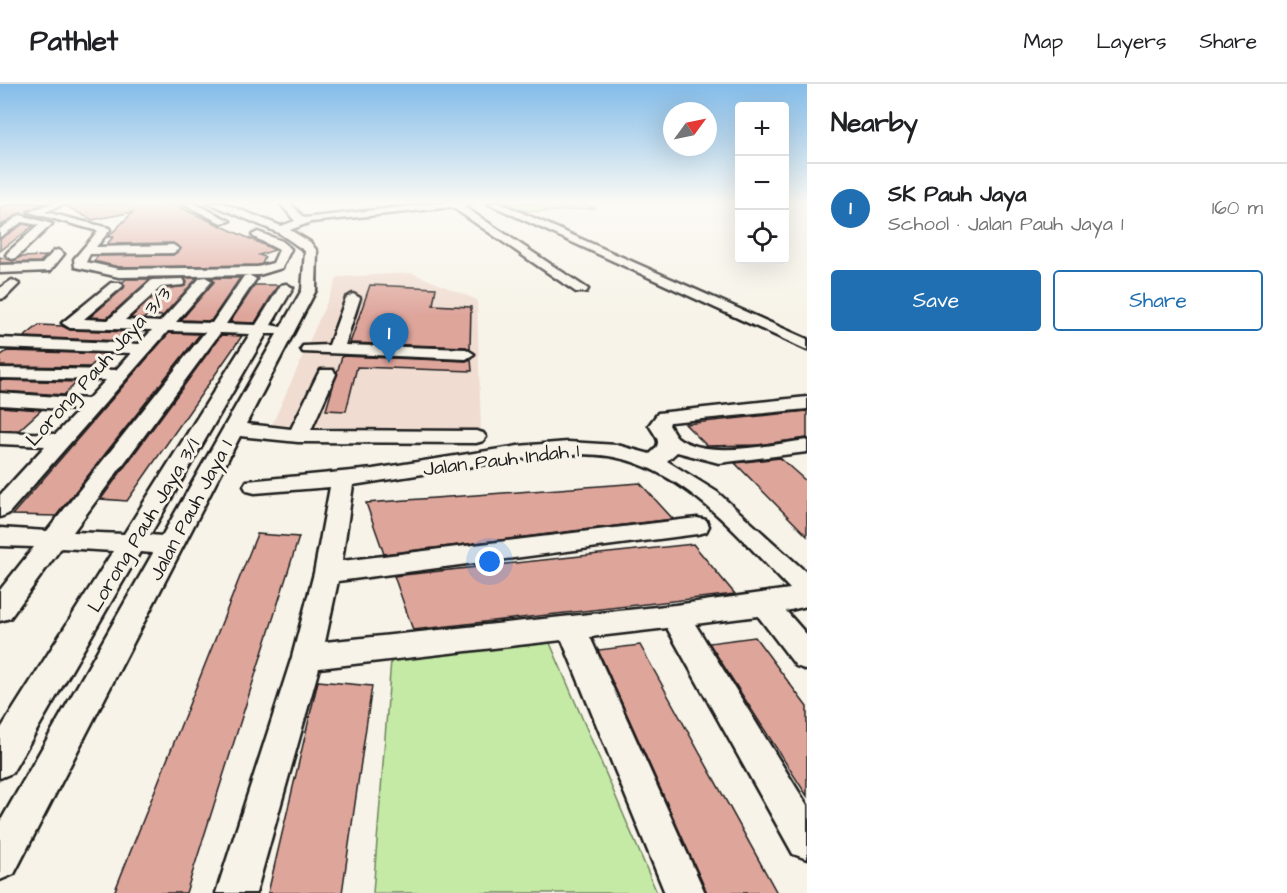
<!DOCTYPE html>
<meta charset="utf-8">
<style>
:root{--surface:#fff;--page:#f6f6f6;--text:#202124;--muted:#757577;--line:#e0e0e0;--accent:#1f6fb2}
body{margin:0;font-family:"Architects Daughter",sans-serif;background:var(--page);color:var(--text)}
.controls{position:absolute;right:18px;top:18px;display:grid;overflow:hidden;border-radius:6px;box-shadow:0 6px 24px #0002}
.controls button{width:54px;height:54px;display:grid;place-items:center;padding:0;border:0;border-bottom:2px solid var(--line);background:var(--surface);color:var(--text);font:30px sans-serif}
.compass{position:absolute;left:663px;top:18px;width:54px;height:54px;border-radius:50%;background:var(--surface);box-shadow:0 6px 24px #0002;rotate:57deg}
.you{position:absolute;left:490px;top:478px;width:21px;height:21px;margin:-15px;border:4px solid #fff;border-radius:50%;background:#1a73e8;box-shadow:0 0 0 9px #1a73e833}
.badge{display:grid;place-items:center;width:39px;height:39px;border-radius:50%;background:var(--accent);color:#fff;font-size:20px;font-weight:700}
.pin{position:absolute;translate:-50% -50px;filter:drop-shadow(0 2px 3px #0008)}
.pin::after{content:'';position:absolute;top:32px;width:21px;height:18px;background:inherit;clip-path:polygon(0 0,100% 0,50% 100%)}
.list{margin:0;padding:0;list-style:none}
h2{display:flex;justify-content:space-between;align-items:center;height:78px;margin:0;padding:0 24px;font-size:26px}
h2 small{font-size:20px;font-weight:400;color:var(--muted)}
.list li{display:grid;grid-template-columns:39px 1fr auto;gap:18px;align-items:center;box-sizing:border-box;height:90px;padding:0 24px;border-top:2px solid var(--line)}
.list b{display:block;font-size:22px;white-space:nowrap}
.list p{margin:0;font-size:20px;white-space:nowrap;color:var(--muted)}
.list em{font-size:20px;font-style:normal;color:var(--muted)}
.actions{display:flex;gap:12px;padding:18px 24px}
.actions a{flex:1;padding:14px 0;border:2px solid var(--accent);border-radius:6px;text-align:center;font-size:21px;color:var(--accent)}
.actions .main{background:var(--accent);color:#fff}
.icon{flex:none;width:33px;height:33px;fill:none;stroke:currentColor;stroke-width:2;stroke-linecap:round;stroke-linejoin:round}
.map{position:relative;flex:none;width:807px;height:809px;overflow:hidden}
header{display:flex;align-items:center;gap:36px;box-sizing:border-box;height:84px;padding:0 30px;background:var(--surface);border-bottom:2px solid var(--line)}
header strong{font-size:28px}
nav{display:flex;gap:33px;margin-inline-start:auto;font-size:21px}
main{display:flex}
aside{flex:1;background:var(--surface)}
.map>svg:first-child{display:block}
.built{fill:#f0dcd1}
.green{fill:#c4eaa5;stroke:#708360;stroke-width:1.5}
.building{fill:#dea59b;stroke:#1c1c1c;stroke-width:1.5}
.lines{fill:none;stroke-linecap:round;stroke-linejoin:round}
.minor-casing{stroke:#1c1c1c;stroke-width:5}
.minor{fill:#f7f3e8;fill-rule:evenodd}
.labels{text-anchor:middle;stroke-width:6;stroke-linejoin:round;paint-order:stroke}
.street-label{font-size:20px;fill:#1c1c1c;stroke:#f7f3e8}
</style>
<header>
<strong>Pathlet</strong>
<nav><a>Map</a><a>Layers</a><a>Share</a></nav>
</header>
<main>
<div class="map">
<svg width="807" height="809" viewBox="0 0 807 809">
<rect width="100%" height="100%" fill="#f7f3e8"/>
<filter id="ink" filterUnits="userSpaceOnUse"><feTurbulence type="fractalNoise" baseFrequency=".0167" numOctaves="2"/><feDisplacementMap in="SourceGraphic" scale="12" xChannelSelector="R" yChannelSelector="G"/><feConvolveMatrix kernelMatrix="1 2 1 2 8 2 1 2 1" color-interpolation-filters="sRGB"/></filter>
<g filter="url(#ink)">
<path class="built" d="M412,189L477,216L481,348L272,341L338,193Z"/>
<g class="green">
<path d="M497,119H584L595,124C561,126 528,133 497,119Z"/>
<path d="M550,559L657,809H373L391,576Z"/>
</g>
<g class="building">
<path d="M19,119H46L27,127L28,130L43,134L19,129L0,142V123Z"/>
<path d="M69,119H170L275,166L259,171L265,173L262,180L258,181L119,183L94,177L98,172L173,171L181,164L173,159L107,160L113,153H108L133,128L92,136L66,122Z"/>
<path d="M23,140L33,142L0,167V155Z"/>
<path d="M46,172L40,178L0,179V173L13,177L20,173Z"/>
<path d="M185,194H197L163,232L147,231L144,235L130,234L162,205L185,202L187,199Z"/>
<path d="M211,194H240L211,237L181,236L214,198Z"/>
<path d="M126,195H150L107,234L90,233L124,204L123,198Z"/>
<path d="M255,201H278L255,239L230,238Z"/>
<path d="M370,201L436,204L433,221L471,223L470,265L466,263L350,259Z"/>
<path d="M39,241L62,242L70,246L131,248L121,257L24,253Z"/>
<path d="M169,249L200,250L56,432L12,431Z"/>
<path d="M221,251L242,252L127,417L101,415Z"/>
<path d="M7,267L111,270L103,278H95L90,283L0,282V272Z"/>
<path d="M342,272L466,277L471,275L472,287L357,283L346,327L326,326Z"/>
<path d="M0,296L77,298L64,311L0,307Z"/>
<path d="M0,323L41,326L19,346H0Z"/>
<path d="M807,327V354L758,361L707,362L685,340Z"/>
<path d="M780,374L807,398V452L735,379Z"/>
<path d="M640,399L673,435L384,470L366,419Z"/>
<path d="M257,450L299,453L186,809H114Z"/>
<path d="M693,460L735,510L413,546L394,492Z"/>
<path d="M755,553L807,623V712L709,559Z"/>
<path d="M640,561L777,809H707L598,566Z"/>
<path d="M318,597L372,602L342,809H268Z"/>
</g>
<g class="lines">
<defs>
<g id="minor">
<path d="M52,119H67L45,128L109,144L110,146L96,163L173,161L179,165L173,169L90,170L86,178L119,185L258,183L273,179L279,166L254,153L252,151L258,148L282,157L291,165L282,184L259,191L119,193L75,183L74,175L98,147L29,128Z"/>
<path d="M181,119H194L230,137L221,139Z"/>
<path d="M209,119H223L281,142L295,137L280,119H290L304,134L438,119H471L463,122L588,205L586,208H576L452,123L311,138L290,146L310,158L317,167L316,206L246,340L291,345L318,290L321,286H333L336,290L311,346L476,347L483,349L486,353L483,357L476,359L298,358L240,352L14,790L0,796V738L153,469L140,468L12,689L0,694V646L113,467L61,464L10,534L0,537V506L34,463L0,462V444L47,447L205,248L168,247L8,430L0,433V411L45,362L0,360V348L56,350L79,326L0,321V309L88,315L106,296L0,294V284L116,286L131,269L0,264V254L139,260L152,246L70,244L62,239L111,199H121L123,202L84,235L108,236L152,196L183,195L185,198L183,201L161,203L125,236L160,238L200,194L205,193L212,197L176,238L212,239L244,192L249,191L256,195L226,240L256,241L281,201L286,200L293,204L271,241L281,243L302,206L305,167L279,149ZM220,249L250,250L124,450L73,448ZM266,250H277L162,452L150,451Z"/>
<path d="M487,119H500L807,255V266Z"/>
<path d="M20,131L52,140L16,174L12,175L6,171L8,168L39,141L22,138L0,153V145Z"/>
<path d="M58,166L64,170L50,187L0,189V181L42,180L54,167Z"/>
<path d="M12,196L19,200L5,214L0,215V204Z"/>
<path d="M353,210L360,214L345,261L466,265L474,270L466,275L303,268L301,265L303,262L329,261L346,214Z"/>
<path d="M807,313V325L670,338L669,341C671,344 674,350 677,353C706,376 772,360 807,356V368L719,379L677,368L667,377L717,408L807,489V522L786,527L807,551V586L796,582L758,532L695,540L807,721V775L793,770L667,544L590,553L705,809H665L562,556L319,584L256,809H216L292,573L314,489L330,403L255,409L247,407L244,402L247,397L373,385L518,362L568,358L617,361L650,370C664,358 657,355 649,341L658,329ZM568,370C584,370 599,370 614,373C687,387 741,455 790,505L675,521L325,558L338,497L697,450L706,448L709,442L706,436L697,434L342,477L353,401L518,375Z"/>
</g>
</defs>
<use href="#minor" class="minor-casing"/>
<use href="#minor" class="minor"/>
</g>
</g>
<linearGradient id="sky" x2="0" y2="1"><stop stop-color="#83bce9"/><stop offset="0.51" stop-color="#fbfaf5"/><stop offset="1" stop-color="#fbfaf5" stop-opacity="0"/></linearGradient>
<rect width="807" height="232" fill="url(#sky)"/>
<g class="labels">
<g class="street-label">
<text transform="translate(98 282) rotate(-48)" y="7">Lorong Pauh Jaya 3/3</text>
<text transform="translate(501 375) rotate(-7)" y="7">Jalan Pauh Indah 1</text>
<text transform="translate(190 426) rotate(-62)" y="7">Jalan Pauh Jaya 1</text>
<text transform="translate(143 441) rotate(-59)" y="7">Lorong Pauh Jaya 3/1</text>
</g>
</g>
</svg>
<div class="controls">
<button>+</button>
<button>−</button>
<button><svg class="icon" aria-label="locate" viewBox="0 0 24 24"><circle cx="12" cy="12" r="6"/><path d="M12 2v4M12 18v4M2 12h4M18 12h4"/></svg></button>
</div>
<svg class="compass" viewBox="-18 -18 36 36"><path d="M0-13l5 13h-10z" fill="#e53935"/><path d="M0 13l5-13h-10z" fill="#757577"/></svg>
<div class="you"></div>
<div class="pin badge" style="left:389px;top:279px">1</div>
</div>
<aside>
<h2>Nearby<small></small></h2>
<ul class="list">
<li><span class="badge">1</span><div><b>SK Pauh Jaya</b><p>School · Jalan Pauh Jaya 1</p></div><em>160 m</em></li>
</ul>
<div class="actions"><a class="main">Save</a><a>Share</a></div>
</aside>
</main>
